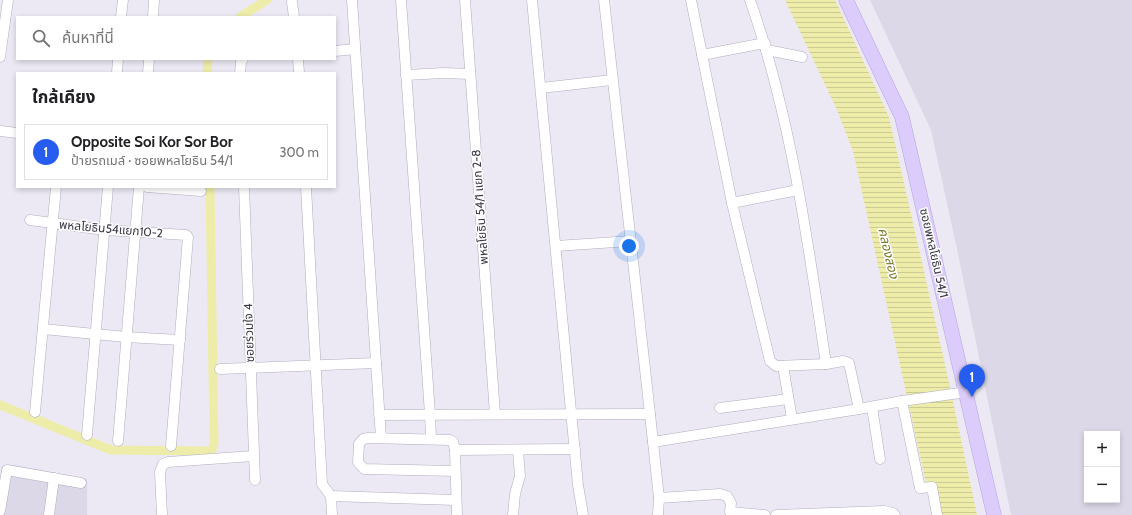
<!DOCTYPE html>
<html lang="th">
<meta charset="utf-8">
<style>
:root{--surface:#fff;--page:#f2f2f2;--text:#202124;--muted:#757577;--line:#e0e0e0;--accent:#265dee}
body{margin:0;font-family:Cabin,"Noto Sans Thai",sans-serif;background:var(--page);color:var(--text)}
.controls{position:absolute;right:12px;bottom:12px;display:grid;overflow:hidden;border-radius:0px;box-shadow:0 2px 6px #0003}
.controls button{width:36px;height:36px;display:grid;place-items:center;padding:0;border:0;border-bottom:1px solid var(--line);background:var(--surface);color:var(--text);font:20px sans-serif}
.you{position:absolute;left:629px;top:246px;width:14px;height:14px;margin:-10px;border:3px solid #fff;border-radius:50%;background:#1a73e8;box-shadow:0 0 0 6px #1a73e833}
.badge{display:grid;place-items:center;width:26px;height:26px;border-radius:50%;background:var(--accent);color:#fff;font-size:13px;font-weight:700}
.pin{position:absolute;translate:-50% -33px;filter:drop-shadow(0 1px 2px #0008)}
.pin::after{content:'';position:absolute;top:21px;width:14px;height:12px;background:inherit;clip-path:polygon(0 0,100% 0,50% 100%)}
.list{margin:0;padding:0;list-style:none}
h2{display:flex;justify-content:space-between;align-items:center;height:52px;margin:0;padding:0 16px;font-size:17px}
h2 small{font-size:13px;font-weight:400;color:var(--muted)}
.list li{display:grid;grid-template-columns:26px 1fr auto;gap:12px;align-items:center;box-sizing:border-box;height:56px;margin:0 8px 8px;padding:0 8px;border:1px solid var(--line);border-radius:0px}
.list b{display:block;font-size:15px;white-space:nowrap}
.list p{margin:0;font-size:13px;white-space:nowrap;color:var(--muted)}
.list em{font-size:13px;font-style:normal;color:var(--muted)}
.icon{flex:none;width:22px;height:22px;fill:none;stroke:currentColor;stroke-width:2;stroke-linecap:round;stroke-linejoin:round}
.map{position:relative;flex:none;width:1132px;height:515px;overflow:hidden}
.search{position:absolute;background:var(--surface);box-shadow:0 2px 6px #0003;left:16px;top:16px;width:320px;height:44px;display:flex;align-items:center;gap:10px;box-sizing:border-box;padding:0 14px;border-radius:0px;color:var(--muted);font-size:15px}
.panel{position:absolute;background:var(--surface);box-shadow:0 2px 6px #0003;left:16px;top:72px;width:320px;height:116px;border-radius:0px}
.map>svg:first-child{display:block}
.residential{fill:#dcd8e7;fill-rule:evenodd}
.water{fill:url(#water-rules)}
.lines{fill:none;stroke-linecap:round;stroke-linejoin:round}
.canal{stroke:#edeca9;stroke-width:9}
.street-casing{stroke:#b1acbf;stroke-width:11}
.secondary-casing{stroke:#b6a4dd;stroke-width:15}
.street{stroke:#fff;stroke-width:10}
.secondary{stroke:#dcccfc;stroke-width:14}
.labels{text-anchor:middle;stroke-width:3;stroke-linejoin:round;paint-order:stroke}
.street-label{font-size:12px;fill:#3b3847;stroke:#fff}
.water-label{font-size:13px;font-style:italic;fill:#777729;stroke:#fff}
</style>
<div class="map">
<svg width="1132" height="515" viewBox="0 0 1132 515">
<defs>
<pattern id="water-rules" width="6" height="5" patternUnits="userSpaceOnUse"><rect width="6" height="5" fill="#edeca9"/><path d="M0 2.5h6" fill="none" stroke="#cccb93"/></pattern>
</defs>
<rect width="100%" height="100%" fill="#ece9f4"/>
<g class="residential">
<path d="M870,0H1132V515H1011L957,249L931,130ZM1087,434H1117V500H1087Z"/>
<path d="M15,465L87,479V515H0L1,470Z"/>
</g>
<path class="water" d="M785,0H835L889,117L948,378L977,515H933L853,151L837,110Z"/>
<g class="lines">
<g class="canal">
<path d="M240,17L267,0"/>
<path d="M207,73L208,59"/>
<path d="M0,405L111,450L212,451L214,443L210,187"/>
</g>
<defs>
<g id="street">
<path d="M352,0L381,438"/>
<path d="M401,0L430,414L431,438"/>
<path d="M465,0L495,414"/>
<path d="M532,0L578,485L583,515"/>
<path d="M604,0L650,414L659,498L658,515"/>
<path d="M691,0L732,203L770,361L776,366L826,364L843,361L849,363L859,409"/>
<path d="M750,0C791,117 808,242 826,364"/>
<path d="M292,2L294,17"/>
<path d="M121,17L123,0"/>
<path d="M153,17L154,0"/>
<path d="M767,50L802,57"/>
<path d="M335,51L355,49"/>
<path d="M702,55L765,43"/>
<path d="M0,57L8,0"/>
<path d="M298,59L299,73"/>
<path d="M117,73L118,59"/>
<path d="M148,73L149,59"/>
<path d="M240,73L241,62L243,59"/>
<path d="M406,75L443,73L470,74"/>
<path d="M541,88L612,80"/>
<path d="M0,131L17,133"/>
<path d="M147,187L201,191"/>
<path d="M244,187L255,480"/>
<path d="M306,187L322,484L331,496L332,515"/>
<path d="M732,203L798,190"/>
<path d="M30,220L105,230L186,235L188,237L171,446"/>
<path d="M556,246L631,241"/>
<path d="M43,329L126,337L180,340"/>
<path d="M783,366L792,419"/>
<path d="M220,369L376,363"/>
<path d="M902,401L920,488L932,487L937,515"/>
<path d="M872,407L880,459"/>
<path d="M720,408L788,399"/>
<path d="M35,412L56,187"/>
<path d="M379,415L650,414"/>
<path d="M87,435L108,187"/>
<path d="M118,441L139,187"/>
<path d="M653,442L859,409L902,401L967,392"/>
<path d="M455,450L575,449"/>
<path d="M454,471L364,469L358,462L359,444L363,439L368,438L450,440L453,442L455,450L457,515"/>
<path d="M331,496L455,500"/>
<path d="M659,498L720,494L727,496L731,503L730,512L765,515"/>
<path d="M0,511L7,470L81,483"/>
<path d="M49,515L54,478"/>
<path d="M162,515L160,472L163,464L168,462L253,456"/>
<path d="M513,515L515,494L520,476L518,450"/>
<path d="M776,515L884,511L893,513L895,515"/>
</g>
<path id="secondary" d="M846,0L902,117L994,515"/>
</defs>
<use href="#street" class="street-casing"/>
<use href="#secondary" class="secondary-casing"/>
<use href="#street" class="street"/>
<use href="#secondary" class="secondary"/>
</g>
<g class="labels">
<g class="street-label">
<text transform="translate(480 207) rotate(-94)" y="4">พหลโยธิน 54/1 แยก 2-8</text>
<text transform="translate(111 229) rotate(5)" y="4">พหลโยธิน54แยก10-2</text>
<text transform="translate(934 253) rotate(77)" y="4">ซอยพหลโยธิน 54/1</text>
<text transform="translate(249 333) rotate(-92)" y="4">ซอยร่วมใจ 4</text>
</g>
<g class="water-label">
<text transform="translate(889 253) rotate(77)" y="5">คลองสอง</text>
</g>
</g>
</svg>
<div class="controls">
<button>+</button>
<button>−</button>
</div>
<div class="you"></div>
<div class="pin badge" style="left:972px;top:397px">1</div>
<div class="search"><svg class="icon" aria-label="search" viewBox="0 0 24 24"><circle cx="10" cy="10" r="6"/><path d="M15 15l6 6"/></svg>ค้นหาที่นี่</div>
<section class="panel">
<h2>ใกล้เคียง<small></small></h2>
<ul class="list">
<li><span class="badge">1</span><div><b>Opposite Soi Kor Sor Bor</b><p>ป้ายรถเมล์ · ซอยพหลโยธิน 54/1</p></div><em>300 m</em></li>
</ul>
</section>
</div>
